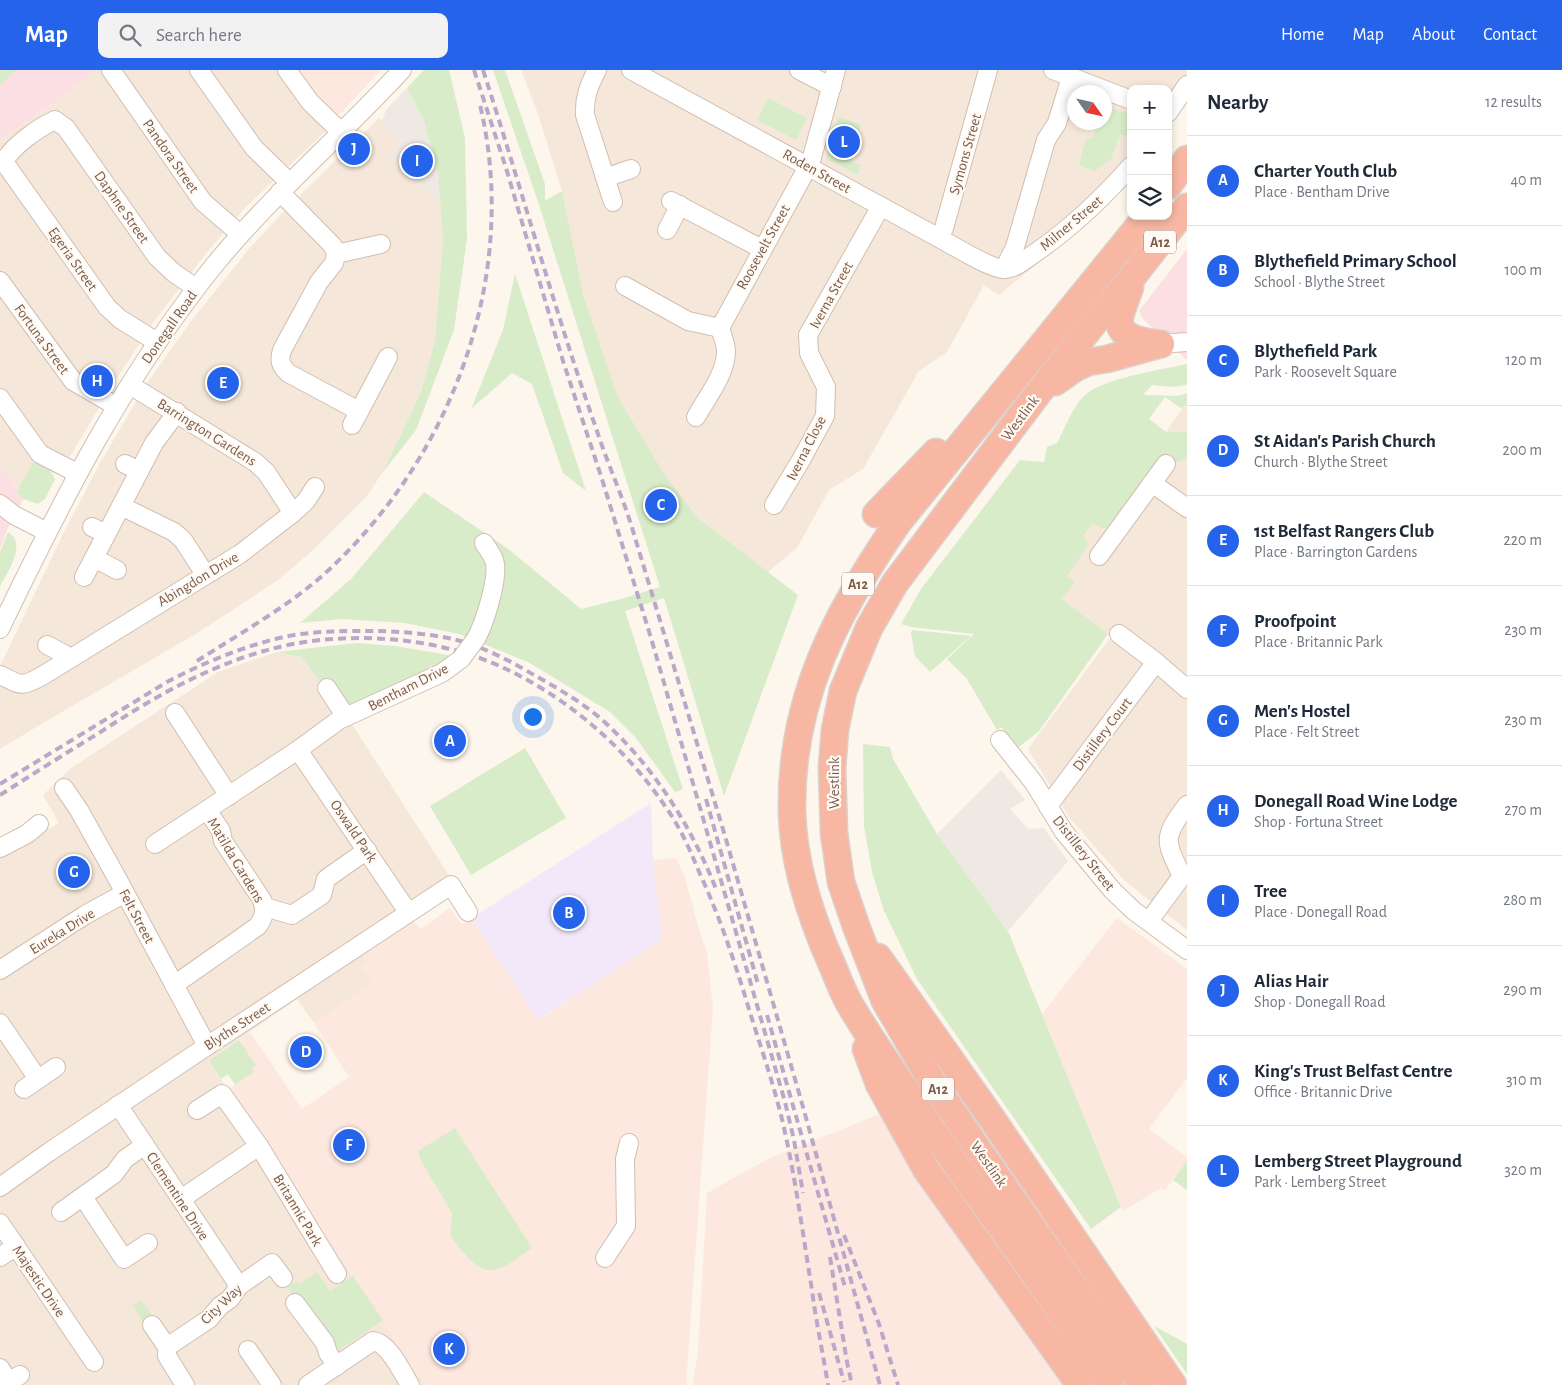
<!DOCTYPE html>
<meta charset="utf-8">
<style>
:root{--surface:#fff;--page:#f2f2f3;--text:#1f2937;--muted:#747a83;--line:#e0e1e3;--accent:#2563eb}
body{margin:0;font-family:"Alegreya Sans",sans-serif;background:var(--page);color:var(--text)}
.controls{position:absolute;right:15px;top:15px;display:grid;overflow:hidden;border-radius:10px;box-shadow:0 2px 8px #0003}
.controls button{width:45px;height:45px;display:grid;place-items:center;padding:0;border:0;border-bottom:1px solid var(--line);background:var(--surface);color:var(--text);font:25px sans-serif}
.compass{position:absolute;left:1067px;top:15px;width:45px;height:45px;border-radius:50%;background:var(--surface);box-shadow:0 2px 8px #0003;rotate:124deg}
.you{position:absolute;left:532px;top:646px;width:18px;height:18px;margin:-12px;border:4px solid #fff;border-radius:50%;background:#1a73e8;box-shadow:0 0 0 8px #1a73e833}
.badge{display:grid;place-items:center;width:32px;height:32px;border-radius:50%;background:var(--accent);color:#fff;font-size:16px;font-weight:700}
.pin{position:absolute;translate:-50% -50%;border:2px solid #fff;box-shadow:0 1px 5px #0006}
.list{margin:0;padding:0;list-style:none}
h2{display:flex;justify-content:space-between;align-items:center;height:65px;margin:0;padding:0 20px;font-size:21px}
h2 small{font-size:16px;font-weight:400;color:var(--muted)}
.list li{display:grid;grid-template-columns:32px 1fr auto;gap:15px;align-items:center;box-sizing:border-box;height:90px;padding:0 20px;border-top:1px solid var(--line)}
.list b{display:block;font-size:19px;white-space:nowrap}
.list p{margin:0;font-size:16px;white-space:nowrap;color:var(--muted)}
.list em{font-size:16px;font-style:normal;color:var(--muted)}
.icon{flex:none;width:28px;height:28px;fill:none;stroke:currentColor;stroke-width:2;stroke-linecap:round;stroke-linejoin:round}
.map{position:relative;flex:none;width:1187px;height:1315px;overflow:hidden}
header{display:flex;align-items:center;gap:30px;box-sizing:border-box;height:70px;padding:0 25px;background:var(--accent);color:#fff}
header strong{font-size:24px}
nav{display:flex;gap:28px;margin-inline-start:auto;font-size:18px}
.search{width:350px;height:45px;background:var(--page);display:flex;align-items:center;gap:12px;box-sizing:border-box;padding:0 18px;border-radius:10px;color:var(--muted);font-size:19px}
main{display:flex}
aside{flex:1;background:var(--surface)}
.map>svg:first-child{display:block}
.residential{fill:#f5e8da;fill-rule:evenodd}
.commercial{fill:#fde8e0}
.industrial{fill:#efe9e4}
.education{fill:#f3e8fa}
.medical{fill:#fbdfe3}
.green{fill:#d8ecc9}
.lines{fill:none;stroke-linecap:round;stroke-linejoin:round}
.minor-casing{stroke:#d1beb0;stroke-width:20}
.highway-casing{stroke:#dad1cd;stroke-width:29}
.minor{stroke:#fff;stroke-width:18}
.highway{stroke:#f7b7a3;stroke-width:26}
.rail{stroke:#b9a8c9;stroke-width:4;stroke-dasharray:8 5;stroke-linecap:butt}
.minor-bridge-casing{stroke:#d1beb0;stroke-width:20;stroke-linecap:butt}
.minor-bridge{stroke:#fff;stroke-width:18}
.labels{text-anchor:middle;stroke-width:4.5;stroke-linejoin:round;paint-order:stroke}
.shield{fill:#fffaf3;stroke:#a28b7f;stroke-width:1}
.shield-label{font-size:14px;font-weight:bold;fill:#7a5c4d}
.street-label{font-size:15px;fill:#7a5c4d;stroke:#fffaf3}
</style>
<header>
<strong>Map</strong>
<div class="search"><svg class="icon" aria-label="search" viewBox="0 0 24 24"><circle cx="10" cy="10" r="6"/><path d="M15 15l6 6"/></svg>Search here</div>
<nav><a>Home</a><a>Map</a><a>About</a><a>Contact</a></nav>
</header>
<main>
<div class="map">
<svg width="1187" height="1315" viewBox="0 0 1187 1315">
<rect width="100%" height="100%" fill="#fdf6ec"/>
<g class="residential">
<path d="M95,0H279L329,58L244,139L208,181L153,253L115,311L71,385L53,403L33,392L17,421L0,396V70L67,23Z"/>
<path d="M521,0H1187V18L1168,49V19H1131V100L1055,179L999,225L984,215L947,282L919,301L863,399L829,420L797,478L768,502L698,448L665,405L618,327L583,224L562,121L538,44ZM1074,22H1104V52H1074Z"/>
<path d="M379,48L403,71L389,86L441,133L443,170L435,270L421,322L383,402L366,427L312,481L278,510L199,562L38,656L0,679V596L66,458L100,393L147,313L192,250L249,179L286,139Z"/>
<path d="M1187,333V362H1166L1182,339Z"/>
<path d="M1162,385L1175,393L1187,389V860L1124,810L1069,747L1028,679L1111,567L1062,529L1066,506L1087,477L1083,466L1093,453L1101,458L1107,459L1111,456Z"/>
<path d="M277,582L301,587L321,613L316,617L332,640L350,651L450,807L414,852L363,886L367,893L361,897L373,913L314,953L297,929L211,989L210,993L425,1315H0V784L59,753L43,725L71,698L218,602Z"/>
</g>
<g class="commercial">
<path d="M297,0H381L341,43L337,44L314,22Z"/>
<path d="M676,788L685,807L696,849L707,883L713,938L686,1315H425L228,1020L254,1002L252,998L256,995L239,970L250,962L302,1039L349,1007L314,953L372,913L361,897L367,893L362,887L414,852L420,859L450,838L462,854L472,848L539,950L662,869L653,790Z"/>
<path d="M1117,848L1187,899V1008L1149,1059L1187,1087V1091L1165,1120L1161,1118L1123,1141L1042,944Z"/>
<path d="M887,1041L1016,1249L1065,1315H693L698,1281L707,1123L770,1088Z"/>
</g>
<g class="industrial">
<path d="M407,18L424,51L438,102L441,133L389,86L403,71L382,51L386,40Z"/>
<path d="M1001,700L1025,730L1010,739L1028,759L1044,758L1068,791L1008,861L937,764Z"/>
</g>
<path class="education" d="M651,733L653,790L662,869L538,950L472,848Z"/>
<g class="medical">
<path d="M0,0H95L67,23L0,70Z"/>
<path d="M1187,179V290L1144,250L1139,241Z"/>
<path d="M0,396L23,429L8,458L0,479Z"/>
</g>
<g class="green">
<path d="M3,0H17L0,15V2Z"/>
<path d="M424,0H449L465,68L467,169L454,260L416,360L383,402L421,322L435,270L443,170L438,102L424,51L407,18Z"/>
<path d="M493,0H505L545,114V131L562,121L583,224L618,327L665,405L698,448L798,525L724,726L664,528L625,541L683,719L675,722L636,668L610,642L528,592L459,564L405,553L342,549L300,553L351,509L424,422L507,478L581,539L621,529L660,517L539,135Z"/>
<path d="M768,28L807,48L796,70L757,50Z"/>
<path d="M1105,36L1131,45V67L1120,64L1111,89L1095,101L1079,96L1086,68L1092,69L1097,53L1104,52Z"/>
<path d="M838,47L861,54L851,92L860,95L859,105L826,89Z"/>
<path d="M515,204L586,421L563,403L532,314L512,303L471,339L503,260Z"/>
<path d="M1187,294V315L1173,317L1152,315L1143,325L1178,326L1187,323V333L1182,339L1165,327L1149,349L1166,362H1187V389L1175,393L1162,385L1111,457C1104,461 1099,457 1093,453L1083,466L1087,471V477L1067,506L1075,512L1062,529L1108,564L1039,661L1016,679L1001,657L997,660L967,609L947,589L974,564L911,557L901,554L921,519L1020,390L1044,392L1047,377L1057,373C1065,358 1072,338 1084,326C1102,308 1161,300 1187,294Z"/>
<path d="M33,392L50,401L55,409L45,429L38,434L23,429L17,421Z"/>
<path d="M8,462C28,474 7,502 0,517V482Z"/>
<path d="M912,560L971,566L930,602L915,586L911,563Z"/>
<path d="M356,573L396,576L453,586L429,601L353,635L348,633L330,608L321,613L301,587L277,582Z"/>
<path d="M863,674L890,677L893,689L937,764L1008,861L1121,1137L1091,1159L917,909L884,841L872,802L864,756Z"/>
<path d="M525,678L566,748L471,805L430,736Z"/>
<path d="M239,970L256,995L252,998L254,1002L235,1015L228,1004L221,1009L210,993L211,989Z"/>
<path d="M455,1058L532,1178C522,1184 509,1196 498,1199C478,1207 460,1178 450,1165L452,1143L421,1091L418,1081Z"/>
<path d="M1187,1091V1120L1173,1110Z"/>
<path d="M317,1202L330,1221L353,1206L383,1250L339,1280L307,1236L301,1239L288,1217L296,1212L300,1213Z"/>
<path d="M140,1231L143,1232L154,1248L145,1254L133,1236Z"/>
<path d="M1154,1256L1187,1274V1304Z"/>
</g>
<g class="lines">
<defs>
<g id="minor">
<path d="M111,0L203,132L240,164"/>
<path d="M199,0L254,78L290,113"/>
<path d="M287,0L310,32L342,63"/>
<path d="M597,0C589,15 584,28 585,45L613,132"/>
<path d="M631,0L939,168C952,175 991,199 1004,199C1015,199 1026,189 1035,183C1071,158 1102,129 1131,96"/>
<path d="M799,0L832,17"/>
<path d="M1053,0L1131,30"/>
<path d="M1168,43L1187,15"/>
<path d="M605,108L631,99"/>
<path d="M280,122L333,176L336,184L334,193L319,212L282,280C279,290 280,295 288,303L359,341"/>
<path d="M671,131L762,179"/>
<path d="M667,160L680,135"/>
<path d="M939,168L944,158L988,0"/>
<path d="M336,184L381,174"/>
<path d="M1004,199L1015,177L1046,70L1057,53L1071,7"/>
<path d="M0,211L73,311L116,336"/>
<path d="M625,216L688,251L720,258"/>
<path d="M720,258L811,91L836,0"/>
<path d="M157,272L120,249L107,237L4,92C12,76 38,58 55,50L66,58L157,187L174,203L196,218"/>
<path d="M1161,274L1187,272"/>
<path d="M130,315L255,392L266,402L293,443"/>
<path d="M0,328L40,384L77,403"/>
<path d="M696,347C707,327 726,304 726,281C726,274 722,265 720,258"/>
<path d="M352,355L388,287"/>
<path d="M125,394L139,401"/>
<path d="M1152,413L1187,438"/>
<path d="M0,434L14,445L47,462"/>
<path d="M774,435L801,390L825,346L826,317L809,283L808,265L881,136"/>
<path d="M121,436L174,462L183,470L205,504"/>
<path d="M92,457L106,464"/>
<path d="M1099,486L1166,394"/>
<path d="M94,488L117,500"/>
<path d="M84,507L154,373L177,342"/>
<path d="M0,559C62,430 125,305 216,193C273,124 341,66 402,0"/>
<path d="M1119,564L1156,592L1187,619"/>
<path d="M475,570C484,556 500,505 494,490C492,484 487,478 484,473"/>
<path d="M47,575L64,584L69,589"/>
<path d="M0,605C21,615 20,618 42,606L240,484L293,443L306,431L315,417"/>
<path d="M327,618L346,647"/>
<path d="M175,643L229,726"/>
<path d="M1000,670L1034,713L1064,762L1113,821L1134,841L1187,880"/>
<path d="M298,680L408,842"/>
<path d="M64,718L79,740L117,808L207,976"/>
<path d="M1048,736L1156,592"/>
<path d="M155,774L298,680L339,650L442,603L461,589"/>
<path d="M0,778L27,764L39,754"/>
<path d="M1182,806C1165,771 1162,768 1187,735"/>
<path d="M265,837L292,845L322,825L326,809L367,780"/>
<path d="M1149,851L1182,806"/>
<path d="M0,900L85,845L125,823"/>
<path d="M174,915L258,856C264,847 266,841 262,830L223,771L221,761L207,740"/>
<path d="M0,953L38,1009"/>
<path d="M24,1019L56,997"/>
<path d="M118,1035L239,1216"/>
<path d="M259,1076L337,1204"/>
<path d="M0,1117L49,1082L207,976L451,815L468,842"/>
<path d="M83,1127L124,1189L148,1173"/>
<path d="M181,1129L259,1076L222,1024L197,1040"/>
<path d="M61,1142L114,1104L125,1089L145,1075"/>
<path d="M0,1153L94,1292"/>
<path d="M0,1187L16,1176"/>
<path d="M605,1188L626,1156L625,1089L629,1073"/>
<path d="M295,1233L325,1273L328,1283L337,1296"/>
<path d="M152,1255L167,1277"/>
<path d="M167,1277L209,1249L220,1236L230,1229L239,1216L272,1193L283,1208"/>
<path d="M167,1277V1286L185,1315"/>
<path d="M248,1280L272,1315"/>
<path d="M0,1298L9,1312"/>
<path d="M4,1315L20,1305"/>
<path d="M308,1315L373,1271C389,1273 402,1302 410,1315"/>
</g>
<g id="highway">
<path d="M1168,116L1187,89"/>
<path d="M1130,217C1127,227 1122,237 1120,247C1115,269 1147,272 1161,274"/>
<path d="M1055,312L1075,298L1088,292L1107,289L1161,274"/>
<path d="M876,444L936,382"/>
<path d="M878,887L986,1040L1173,1315"/>
<path d="M866,979L879,1014L926,1099L1080,1315"/>
<path d="M1111,1315C1073,1260 1035,1204 995,1149C967,1111 940,1072 914,1032C892,1000 869,967 849,933C843,922 838,909 833,897C811,848 793,795 792,741C790,628 837,541 899,451L1147,146"/>
<path d="M1143,1315L981,1084L928,1005L885,931L856,856L841,812L834,763L832,698L835,660L843,621L869,558L895,513L1039,322L1093,254L1133,206L1187,137"/>
</g>
</defs>
<use href="#minor" class="minor-casing"/>
<use href="#highway" class="highway-casing"/>
<use href="#minor" class="minor"/>
<use href="#highway" class="highway"/>
<g class="rail">
<path d="M474,0L506,98L563,291L601,406L651,568L785,1032L794,1070L803,1123"/>
<path d="M483,0C522,120 555,242 597,361C608,395 623,427 633,461L725,766L803,1037L880,1315"/>
<path d="M197,591C239,564 284,539 322,506C451,391 521,206 480,35"/>
<path d="M0,714L167,612C201,594 237,579 275,569C306,561 338,561 369,561C395,561 422,563 448,568C478,574 507,589 534,605C557,618 580,631 600,648C652,694 691,755 716,819"/>
<path d="M0,725C33,704 66,683 99,663C151,629 204,598 264,581C339,559 436,565 506,599C575,632 632,684 673,748C684,766 692,785 700,804C718,843 732,884 745,926C758,970 774,1013 784,1058C796,1111 803,1166 812,1220C816,1252 823,1283 828,1315"/>
<path d="M706,729L758,914"/>
<path d="M767,945L845,1217"/>
<path d="M844,1165L879,1254L898,1315"/>
<path d="M830,1187L847,1292L852,1315"/>
<path d="M819,1223L844,1312"/>
</g>
<defs>
<path id="minor-bridge" d="M461,589L475,570"/>
</defs>
<use href="#minor-bridge" class="minor-bridge-casing"/>
<use href="#minor-bridge" class="minor-bridge"/>
</g>
<g class="labels">
<g class="shield">
<rect x="1144" y="160.5" width="32" height="23" rx="4"/>
<rect x="842" y="502.5" width="32" height="23" rx="4"/>
<rect x="922" y="1007.5" width="32" height="23" rx="4"/>
</g>
<g class="shield-label">
<text x="1160" y="177">A12</text>
<text x="858" y="519">A12</text>
<text x="938" y="1024">A12</text>
</g>
<g class="street-label">
<text transform="translate(965 84) rotate(-74)" y="5">Symons Street</text>
<text transform="translate(171 86) rotate(55)" y="5">Pandora Street</text>
<text transform="translate(817 101) rotate(29)" y="5">Roden Street</text>
<text transform="translate(122 137) rotate(55)" y="5">Daphne Street</text>
<text transform="translate(1071 153) rotate(-40)" y="5">Milner Street</text>
<text transform="translate(763 177) rotate(-61)" y="5">Roosevelt Street</text>
<text transform="translate(73 189) rotate(55)" y="5">Egeria Street</text>
<text transform="translate(831 225) rotate(-61)" y="5">Iverna Street</text>
<text transform="translate(169 257) rotate(-55)" y="5">Donegall Road</text>
<text transform="translate(42 269) rotate(54)" y="5">Fortuna Street</text>
<text transform="translate(1020 348) rotate(-53)" y="5">Westlink</text>
<text transform="translate(207 362) rotate(32)" y="5">Barrington Gardens</text>
<text transform="translate(806 378) rotate(-63)" y="5">Iverna Close</text>
<text transform="translate(198 509) rotate(-31)" y="5">Abingdon Drive</text>
<text transform="translate(408 617) rotate(-27)" y="5">Bentham Drive</text>
<text transform="translate(1102 664) rotate(-53)" y="5">Distillery Court</text>
<text transform="translate(834 713) rotate(-90)" y="5">Westlink</text>
<text transform="translate(354 761) rotate(56)" y="5">Oswald Park</text>
<text transform="translate(1084 783) rotate(52)" y="5">Distillery Street</text>
<text transform="translate(236 790) rotate(59)" y="5">Matilda Gardens</text>
<text transform="translate(137 846) rotate(62)" y="5">Felt Street</text>
<text transform="translate(62 861) rotate(-32)" y="5">Eureka Drive</text>
<text transform="translate(237 956) rotate(-33)" y="5">Blythe Street</text>
<text transform="translate(989 1094) rotate(55)" y="5">Westlink</text>
<text transform="translate(178 1126) rotate(57)" y="5">Clementine Drive</text>
<text transform="translate(298 1140) rotate(59)" y="5">Britannic Park</text>
<text transform="translate(39 1211) rotate(56)" y="5">Majestic Drive</text>
<text transform="translate(221 1234) rotate(-44)" y="5">City Way</text>
</g>
</g>
</svg>
<div class="controls">
<button>+</button>
<button>−</button>
<button><svg class="icon" aria-label="layers" viewBox="0 0 24 24"><path d="M12 4l9 5-9 5-9-5zM3 14l9 5 9-5"/></svg></button>
</div>
<svg class="compass" viewBox="-18 -18 36 36"><path d="M0-13l5 13h-10z" fill="#e53935"/><path d="M0 13l5-13h-10z" fill="#747a83"/></svg>
<div class="you"></div>
<div class="pin badge" style="left:450px;top:671px">A</div>
<div class="pin badge" style="left:569px;top:843px">B</div>
<div class="pin badge" style="left:661px;top:435px">C</div>
<div class="pin badge" style="left:306px;top:982px">D</div>
<div class="pin badge" style="left:223px;top:313px">E</div>
<div class="pin badge" style="left:349px;top:1075px">F</div>
<div class="pin badge" style="left:74px;top:802px">G</div>
<div class="pin badge" style="left:97px;top:311px">H</div>
<div class="pin badge" style="left:417px;top:91px">I</div>
<div class="pin badge" style="left:354px;top:79px">J</div>
<div class="pin badge" style="left:449px;top:1279px">K</div>
<div class="pin badge" style="left:844px;top:72px">L</div>
</div>
<aside>
<h2>Nearby<small>12 results</small></h2>
<ul class="list">
<li><span class="badge">A</span><div><b>Charter Youth Club</b><p>Place · Bentham Drive</p></div><em>40 m</em></li>
<li><span class="badge">B</span><div><b>Blythefield Primary School</b><p>School · Blythe Street</p></div><em>100 m</em></li>
<li><span class="badge">C</span><div><b>Blythefield Park</b><p>Park · Roosevelt Square</p></div><em>120 m</em></li>
<li><span class="badge">D</span><div><b>St Aidan's Parish Church</b><p>Church · Blythe Street</p></div><em>200 m</em></li>
<li><span class="badge">E</span><div><b>1st Belfast Rangers Club</b><p>Place · Barrington Gardens</p></div><em>220 m</em></li>
<li><span class="badge">F</span><div><b>Proofpoint</b><p>Place · Britannic Park</p></div><em>230 m</em></li>
<li><span class="badge">G</span><div><b>Men's Hostel</b><p>Place · Felt Street</p></div><em>230 m</em></li>
<li><span class="badge">H</span><div><b>Donegall Road Wine Lodge</b><p>Shop · Fortuna Street</p></div><em>270 m</em></li>
<li><span class="badge">I</span><div><b>Tree</b><p>Place · Donegall Road</p></div><em>280 m</em></li>
<li><span class="badge">J</span><div><b>Alias Hair</b><p>Shop · Donegall Road</p></div><em>290 m</em></li>
<li><span class="badge">K</span><div><b>King's Trust Belfast Centre</b><p>Office · Britannic Drive</p></div><em>310 m</em></li>
<li><span class="badge">L</span><div><b>Lemberg Street Playground</b><p>Park · Lemberg Street</p></div><em>320 m</em></li>
</ul>
</aside>
</main>
